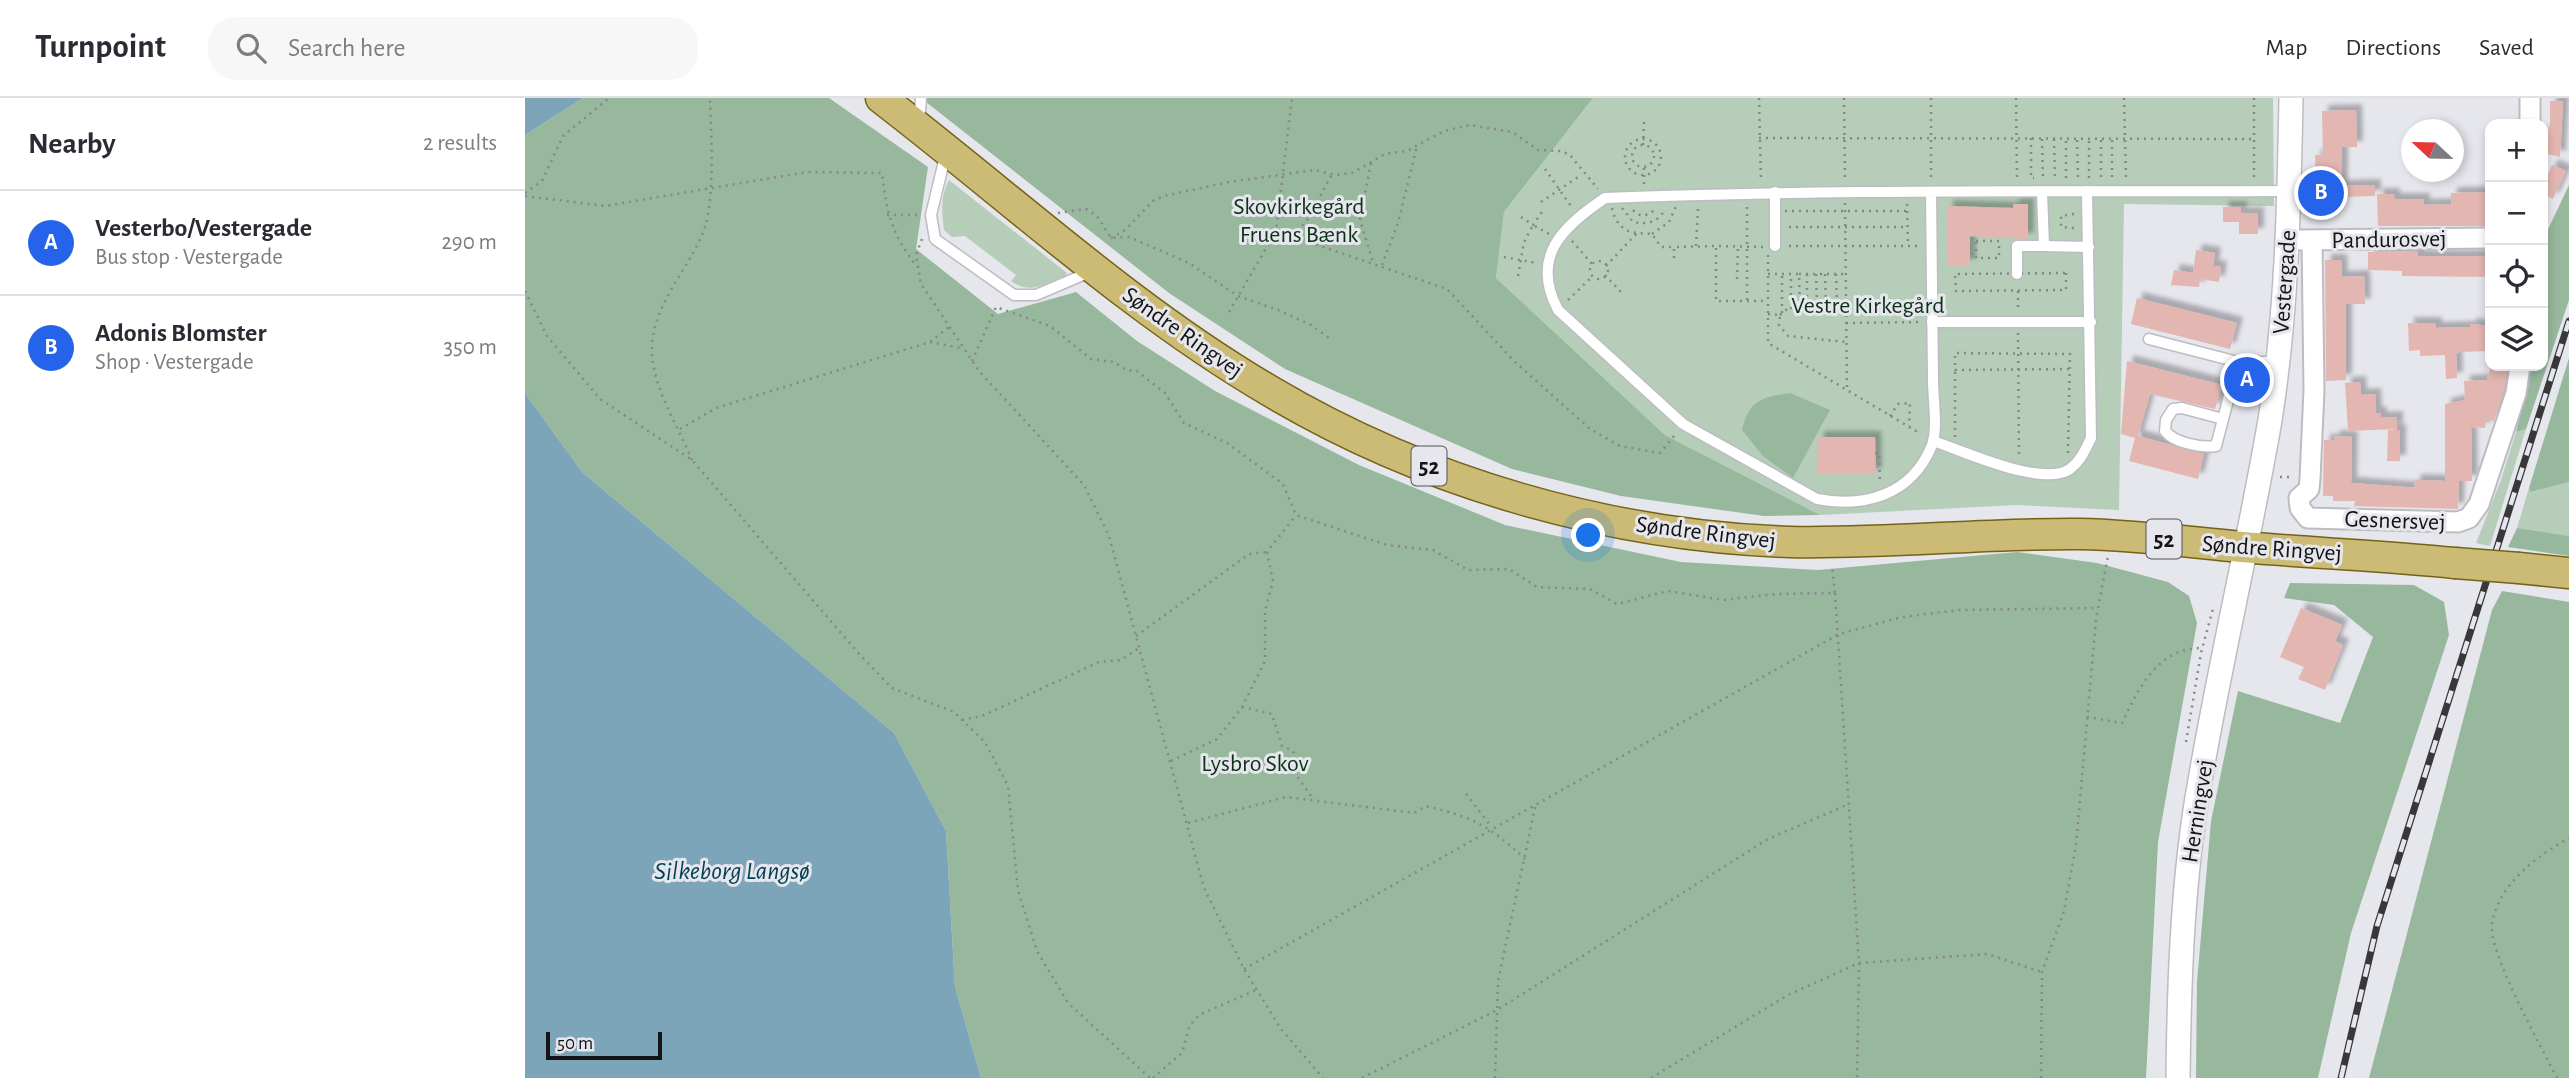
<!DOCTYPE html>
<meta charset="utf-8">
<style>
:root{--surface:#fff;--page:#f7f7f7;--text:#2b2b33;--muted:#7c7c81;--line:#e1e1e2;--accent:#2563eb}
body{margin:0;font-family:"Alegreya Sans",sans-serif;background:var(--page);color:var(--text)}
.controls{position:absolute;right:21px;top:21px;display:grid;overflow:hidden;border-radius:14px;box-shadow:0 4px 10px #0003}
.controls button{width:63px;height:63px;display:grid;place-items:center;padding:0;border:0;border-bottom:2px solid var(--line);background:var(--surface);color:var(--text);font:35px sans-serif}
.compass{position:absolute;left:1876px;top:21px;width:63px;height:63px;border-radius:50%;background:var(--surface);box-shadow:0 4px 10px #0003;rotate:292deg}
.scale{position:absolute;left:21px;bottom:18px;width:116px;box-sizing:border-box;padding-left:7px;border:4px solid #141416;border-top:0;font-size:19px;line-height:24px;white-space:nowrap;color:#141416;-webkit-text-stroke:5px #e6e6ed;paint-order:stroke}
.you{position:absolute;left:1064px;top:438px;width:24px;height:24px;margin:-18px;border:5px solid #fff;border-radius:50%;background:#1a73e8;box-shadow:0 0 0 10px #1a73e833}
.badge{display:grid;place-items:center;width:46px;height:46px;border-radius:50%;background:var(--accent);color:#fff;font-size:23px;font-weight:700}
.pin{position:absolute;translate:-50% -50%;border:4px solid #fff;box-shadow:0 2px 7px #0006}
.list{margin:0;padding:0;list-style:none}
h2{display:flex;justify-content:space-between;align-items:center;height:91px;margin:0;padding:0 28px;font-size:30px}
h2 small{font-size:23px;font-weight:400;color:var(--muted)}
.list li{display:grid;grid-template-columns:46px 1fr auto;gap:21px;align-items:center;box-sizing:border-box;height:105px;padding:0 28px;border-top:2px solid var(--line)}
.list b{display:block;font-size:26px;white-space:nowrap}
.list p{margin:0;font-size:23px;white-space:nowrap;color:var(--muted)}
.list em{font-size:23px;font-style:normal;color:var(--muted)}
.icon{flex:none;width:38px;height:38px;fill:none;stroke:currentColor;stroke-width:2;stroke-linecap:round;stroke-linejoin:round}
.map{position:relative;flex:none;width:2044px;height:980px;overflow:hidden}
header{display:flex;align-items:center;gap:42px;box-sizing:border-box;height:98px;padding:0 35px;background:var(--surface);border-bottom:2px solid var(--line)}
header strong{font-size:33px}
nav{display:flex;gap:38px;margin-inline-start:auto;font-size:24px}
.search{width:490px;height:63px;background:var(--page);display:flex;align-items:center;gap:18px;box-sizing:border-box;padding:0 24px;border-radius:28px;color:var(--muted);font-size:26px}
main{display:flex}
aside{flex:1;background:var(--surface)}
.map>svg:first-child{display:block}
.green{fill:#b6cdb9}
.forest{fill:#97b89d}
.water{fill:#7ca5b9}
.building{fill:#e3b6b1;filter:url(#shadow)}
.lines{fill:none;stroke-linecap:round;stroke-linejoin:round}
.service-casing{stroke:#bcbcc2;stroke-width:13}
.minor-casing{stroke:#bcbcc2;stroke-width:23}
.tertiary-casing{stroke:#bcbcc2;stroke-width:26}
.primary-casing{stroke:#746317;stroke-width:33}
.path{stroke:#86868b;stroke-width:2.5;stroke-dasharray:2 5;stroke-linecap:butt}
.service{stroke:#fff;stroke-width:10}
.minor{stroke:#fff;stroke-width:19}
.tertiary{stroke:#fff;stroke-width:23}
.primary{stroke:#cbbb74;stroke-width:30}
.rail-casing{stroke:#38383b;stroke-width:7}
.rail{stroke:#e6e6ed;stroke-width:4.5;stroke-dasharray:13;stroke-linecap:butt}
.primary-bridge-casing{stroke:#746317;stroke-width:33;stroke-linecap:butt}
.primary-bridge{stroke:#cbbb74;stroke-width:30}
.labels{text-anchor:middle;stroke-width:6;stroke-linejoin:round;paint-order:stroke}
.shield{fill:#e6e6ed;stroke:#535356;stroke-width:2}
.shield-label{font-size:23px;font-weight:bold;fill:#141416}
.park-label{font-size:24px;fill:#0b3217;stroke:#e6e6ed}
.street-label{font-size:24px;fill:#141416;stroke:#e6e6ed}
.water-label{font-size:26px;font-style:italic;fill:#033e54;stroke:#e6e6ed}
</style>
<header>
<strong>Turnpoint</strong>
<div class="search"><svg class="icon" aria-label="search" viewBox="0 0 24 24"><circle cx="10" cy="10" r="6"/><path d="M15 15l6 6"/></svg>Search here</div>
<nav><a>Map</a><a>Directions</a><a>Saved</a></nav>
</header>
<main>
<aside>
<h2>Nearby<small>2 results</small></h2>
<ul class="list">
<li><span class="badge">A</span><div><b>Vesterbo/Vestergade</b><p>Bus stop · Vestergade</p></div><em>290 m</em></li>
<li><span class="badge">B</span><div><b>Adonis Blomster</b><p>Shop · Vestergade</p></div><em>350 m</em></li>
</ul>
</aside>
<div class="map">
<svg width="2044" height="980" viewBox="0 0 2044 980">
<defs>
<filter id="shadow"><feDropShadow dx="6" dy="-6" stdDeviation="2" flood-color="#0004"/></filter>
</defs>
<rect width="100%" height="100%" fill="#e6e6ed"/>
<g class="green">
<path d="M1068,0H1748L1749,108L1599,106L1594,412L1493,407L1295,417L1140,337L971,180L979,114Z"/>
<path d="M424,82L542,175L540,178C520,186 505,197 486,183L491,177L440,138L427,139L419,132C417,115 415,98 424,82Z"/>
<path d="M2001,331L1965,448L1951,445L1976,382L1991,334Z"/>
<path d="M2044,384V438L1992,430L2004,390L2007,394Z"/>
</g>
<g class="forest">
<path d="M58,0H304L403,69L391,151L473,216L551,194L612,243L690,293L834,367L980,427L1156,464L1293,472L1492,454L1572,465L1643,484L1664,498L1672,525L1633,744L1621,980H456L430,889L421,733L369,635L57,374L0,295V37Z"/>
<path d="M401,0H1068L979,114L971,180L1140,337L1295,417L1239,418L1096,398L987,371L760,271L644,195L401,4Z"/>
<path d="M2044,87V202L2001,331L1991,334L2007,268H2018V142Z"/>
<path d="M2044,260V384L2006,394L2004,390Z"/>
<path d="M1265,295L1305,312L1268,380L1238,358L1217,332C1224,302 1237,299 1265,295Z"/>
<path d="M1992,430L2044,438V458L1983,449Z"/>
<path d="M1765,485L1889,487L1919,504L1924,537L1826,835L1793,980H1671L1672,884L1686,723L1713,593L1815,625L1848,539L1809,507L1759,500Z"/>
<path d="M1977,493L2044,504V980H1844L1967,512Z"/>
</g>
<g class="water">
<path d="M0,0H58L0,37Z"/>
<path d="M0,295L57,374L369,635L421,733L430,889L456,980H0Z"/>
</g>
<g class="building">
<path d="M2025,3H2038L2035,59L2018,55V34L2022,35L2025,28Z"/>
<path d="M1831,12L1832,49H1817V88L1850,87V98L1818,99V105L1791,106L1790,57H1798L1797,13Z"/>
<path d="M2027,67L2041,73L2028,101L2018,96V87Z"/>
<path d="M1965,94V128H1853L1852,96H1868L1870,101H1899V107L1926,106V95Z"/>
<path d="M1488,106H1503V141L1445,138V167H1422V108L1488,110Z"/>
<path d="M1698,109H1716V115H1733V136H1714V124H1698Z"/>
<path d="M1671,152L1690,155L1688,168L1696,169L1694,184L1675,181L1674,189L1646,187L1649,172L1668,175Z"/>
<path d="M1893,153V158H1965V179L1877,178V173L1843,172V154Z"/>
<path d="M1800,162H1816L1817,179L1839,178L1840,206H1821V282L1801,283Z"/>
<path d="M1612,200L1712,225L1705,251L1606,226Z"/>
<path d="M1883,225H1911V230L1945,229V226L1965,228V253L1934,254L1931,256L1932,280L1921,281L1920,257L1895,258V252L1884,253Z"/>
<path d="M1602,263L1697,287L1690,311L1625,296L1613,338L1679,356L1673,381L1604,363L1610,340L1596,336Z"/>
<path d="M1966,268H1983L1979,292L1969,323L1961,321L1960,330L1946,329L1947,383H1934L1933,411L1829,408L1830,403H1808V398H1798L1799,342H1809V338L1827,339L1826,385L1881,389H1889L1890,382L1920,383V306L1940,302L1939,283L1962,282Z"/>
<path d="M1835,284L1836,297L1850,296L1851,315H1856V320L1872,319V331L1823,333L1820,285Z"/>
<path d="M1863,332H1875V363H1862Z"/>
<path d="M1293,339H1350L1351,376H1293Z"/>
<path d="M1776,510L1817,527L1810,543L1818,547L1800,592L1773,581L1779,569L1755,559Z"/>
</g>
<g class="lines">
<defs>
<g id="service">
<path d="M394,24L396,0"/>
<path d="M421,55L406,117L410,141L489,197H511L565,174"/>
<path d="M1406,94C1407,157 1407,219 1408,282C1408,301 1413,330 1407,347C1387,397 1340,410 1292,401L1158,326L1033,212C1005,159 1037,129 1080,100C1308,91 1536,94 1765,93"/>
<path d="M1250,148V94"/>
<path d="M1519,148L1564,149"/>
<path d="M1492,176V148H1519L1517,94"/>
<path d="M1407,224H1566"/>
<path d="M1624,241L1713,264L1691,348C1677,350 1649,345 1640,333L1641,322L1648,311L1657,310L1698,321"/>
<path d="M1713,264H1752"/>
<path d="M1408,343C1439,353 1517,390 1545,371C1556,363 1560,352 1566,340L1562,93"/>
</g>
<g id="minor">
<path d="M2005,26V0"/>
<path d="M1775,142L1965,140"/>
<path d="M1787,142L1789,292L1785,381L1784,391L1774,400L1775,410L1783,420L1933,424L1944,420L1954,406L1991,295L1995,268"/>
</g>
<path id="tertiary" d="M1653,980C1654,889 1657,796 1671,706C1692,577 1723,450 1745,322C1762,215 1764,108 1766,0"/>
<g id="primary">
<path d="M356,0C484,98 605,211 745,293C900,385 1084,438 1265,444C1362,446 1458,435 1555,436C1609,437 1663,444 1717,449C1788,455 1859,458 1930,465"/>
<path d="M1994,470L2044,475"/>
</g>
</defs>
<use href="#service" class="service-casing"/>
<use href="#minor" class="minor-casing"/>
<use href="#tertiary" class="tertiary-casing"/>
<use href="#primary" class="primary-casing"/>
<g class="path">
<path d="M1234,0L1236,84"/>
<path d="M1319,0L1320,81"/>
<path d="M1406,0V80"/>
<path d="M1491,0L1492,81"/>
<path d="M1599,0L1601,81"/>
<path d="M1729,0V81"/>
<path d="M1234,40L1729,41"/>
<path d="M1506,40V80H1509"/>
<circle cx="1118" cy="59" r="18"/>
<path d="M1517,41L1518,80"/>
<path d="M1529,41L1530,80"/>
<path d="M1552,42L1553,80"/>
<path d="M1576,42V80"/>
<path d="M1587,42V81"/>
<path d="M1118,47L1119,22"/>
<circle cx="1118" cy="58" r="11"/>
<path d="M846,65L835,122L848,164"/>
<path d="M1119,70V88"/>
<path d="M1020,71L1048,111"/>
<path d="M1541,80V42"/>
<path d="M1564,80V42"/>
<path d="M0,95L17,83L38,38L84,0"/>
<path d="M0,98L80,108L282,74L357,75C362,117 366,134 392,169"/>
<path d="M1016,104L1053,79"/>
<path d="M1320,105L1322,293"/>
<path d="M1382,106L1383,148"/>
<path d="M1222,109V203"/>
<path d="M1087,110C1090,124 1098,134 1112,135"/>
<path d="M1097,110L1108,124C1122,127 1134,124 1140,111"/>
<path d="M1108,112C1114,119 1122,119 1129,112"/>
<path d="M1260,113H1383"/>
<path d="M533,115L561,111L572,118L586,140L604,139L664,165L713,198L753,212L786,227L807,242"/>
<path d="M1549,116L1536,118V129L1550,130"/>
<path d="M362,117H393"/>
<path d="M996,119L1008,127L1017,114"/>
<path d="M1264,129H1383"/>
<path d="M751,133L922,191L990,264L1065,331L1095,348L1135,355L1150,337"/>
<path d="M1127,136L1144,124L1151,108"/>
<path d="M769,139L784,119L807,76"/>
<path d="M586,140L600,132L628,103L639,98L704,84L790,72L810,77L827,75L860,56L882,53L919,33L945,27L987,34L1013,52L1036,53L1045,57L1073,91"/>
<path d="M397,141L391,157L396,186L454,273L559,387L584,438L679,790L719,871L756,931L798,980"/>
<path d="M1047,143L1068,167"/>
<rect x="1451" y="143" width="23" height="17"/>
<path d="M1171,148L1173,110"/>
<path d="M1264,148H1394"/>
<path d="M1238,149L1191,148V203H1243"/>
<path d="M1243,157V245L1396,336"/>
<path d="M979,159L1012,165"/>
<path d="M1149,160V149L1191,148"/>
<circle cx="1074" cy="172" r="9"/>
<path d="M857,167L873,125L892,48"/>
<path d="M1081,168L1112,135L1127,136L1136,149H1149"/>
<path d="M1541,175V192L1431,193L1430,176Z"/>
<path d="M1243,176H1274L1275,210"/>
<path d="M1274,176H1320"/>
<path d="M1282,176V207"/>
<path d="M1291,176L1292,207"/>
<path d="M1300,176L1301,206"/>
<path d="M1311,176L1312,203"/>
<path d="M1080,177L1098,196"/>
<path d="M993,178L999,144L1008,127L1024,136"/>
<path d="M1212,181L1213,148"/>
<path d="M0,193L22,238L75,301L167,362L335,557L367,590L429,614L460,644L483,688L493,792L512,853L543,905L625,980"/>
<path d="M1493,193V211"/>
<path d="M1043,202L1068,178"/>
<path d="M1266,211V176"/>
<path d="M704,214L751,133L767,0"/>
<path d="M1257,215V176"/>
<path d="M1243,216L1255,217L1254,227L1263,238L1321,244"/>
<path d="M1255,217L1261,212L1319,203"/>
<path d="M1321,225L1397,224"/>
<path d="M1493,235L1494,358"/>
<path d="M405,244L436,250"/>
<path d="M447,263L471,209L525,228L566,261L589,264L601,272L612,273L640,295L659,325L702,345L758,386L771,417L862,447L908,452L943,472L984,471L1012,489L1065,491L1092,506L1143,493L1198,502L1251,496L1310,495L1307,468"/>
<path d="M1365,318L1373,306L1385,305L1384,328"/>
<path d="M155,331L191,310L405,244L424,229"/>
<path d="M1430,339V272"/>
<path d="M1350,355H1354L1355,384"/>
<path d="M1543,355L1545,256L1430,255V272L1545,271"/>
<path d="M167,362C153,328 130,294 127,257C124,208 165,172 180,129C190,97 186,34 185,0"/>
<path d="M1755,379H1769"/>
<path d="M1310,495L1334,865L1332,980"/>
<path d="M611,538L724,456L742,454"/>
<path d="M717,609L747,616L757,648L768,653L774,664L771,677L789,702"/>
<path d="M1562,619L1597,625C1614,589 1633,550 1677,550"/>
<path d="M437,622L457,618L574,564L596,562L614,550"/>
<path d="M1661,644L1676,555L1689,507"/>
<path d="M646,663L692,641L717,609L740,563V513L748,483L742,454L771,417"/>
<path d="M941,696L965,727"/>
<path d="M663,725L761,699L889,715L901,708C950,720 963,727 1000,761"/>
<path d="M719,871L1314,536L1377,519L1434,512L1573,510"/>
<path d="M628,980L657,955L665,927L674,917L731,892"/>
<path d="M837,980L972,912L1243,741L1324,706"/>
<path d="M970,980L973,883L1011,705"/>
<path d="M1126,980L1263,897L1334,865L1462,856L1517,874"/>
<path d="M1516,980L1517,874L1539,813L1551,747L1571,521L1583,458"/>
<path d="M2032,980C2018,952 1961,851 1967,824C1976,784 2011,759 2044,740"/>
</g>
<use href="#service" class="service"/>
<use href="#minor" class="minor"/>
<use href="#tertiary" class="tertiary"/>
<use href="#primary" class="primary"/>
<defs>
<path id="rail" d="M1816,980L1852,828L2044,223"/>
</defs>
<use href="#rail" class="rail-casing"/>
<use href="#rail" class="rail"/>
<defs>
<path id="primary-bridge" d="M1930,465L1994,470"/>
</defs>
<use href="#primary-bridge" class="primary-bridge-casing"/>
<use href="#primary-bridge" class="primary-bridge"/>
</g>
<g class="labels">
<g class="shield">
<rect x="886.5" y="348.5" width="35" height="39" rx="5"/>
<rect x="1621.5" y="421.5" width="35" height="39" rx="5"/>
</g>
<g class="shield-label">
<text x="904" y="376">52</text>
<text x="1639" y="449">52</text>
</g>
<g class="park-label">
<text x="774" y="116">Skovkirkegård<tspan x="774" dy="28">Fruens Bænk</tspan></text>
<text x="1343" y="215">Vestre Kirkegård</text>
<text x="730" y="673">Lysbro Skov</text>
</g>
<g class="street-label">
<text transform="translate(1864 141) rotate(-1)" y="8">Pandurosvej</text>
<text transform="translate(1759 184) rotate(-86)" y="8">Vestergade</text>
<text transform="translate(658 234) rotate(35)" y="8">Søndre Ringvej</text>
<text transform="translate(1870 422) rotate(2)" y="8">Gesnersvej</text>
<text transform="translate(1181 434) rotate(7)" y="8">Søndre Ringvej</text>
<text transform="translate(1747 450) rotate(4)" y="8">Søndre Ringvej</text>
<text transform="translate(1672 713) rotate(-81)" y="8">Herningvej</text>
</g>
<g class="water-label">
<text x="207" y="781">Silkeborg Langsø</text>
</g>
</g>
</svg>
<div class="controls">
<button>+</button>
<button>−</button>
<button><svg class="icon" aria-label="locate" viewBox="0 0 24 24"><circle cx="12" cy="12" r="6"/><path d="M12 2v4M12 18v4M2 12h4M18 12h4"/></svg></button>
<button><svg class="icon" aria-label="layers" viewBox="0 0 24 24"><path d="M12 4l9 5-9 5-9-5zM3 14l9 5 9-5"/></svg></button>
</div>
<svg class="compass" viewBox="-18 -18 36 36"><path d="M0-13l5 13h-10z" fill="#e53935"/><path d="M0 13l5-13h-10z" fill="#7c7c81"/></svg>
<div class="scale">50 m</div>
<div class="you"></div>
<div class="pin badge" style="left:1722px;top:282px">A</div>
<div class="pin badge" style="left:1796px;top:95px">B</div>
</div>
</main>
